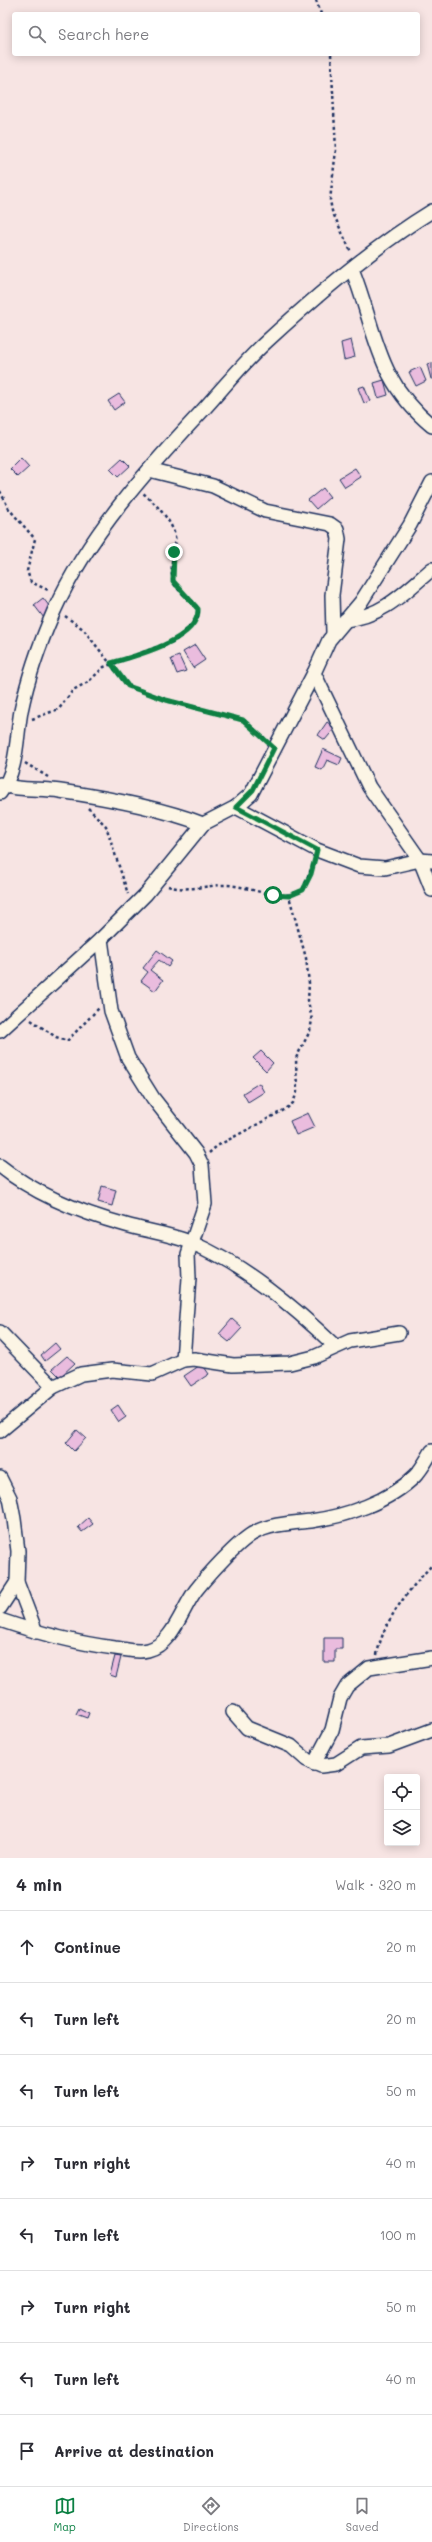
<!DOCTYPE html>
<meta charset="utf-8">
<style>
:root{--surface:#fff;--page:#f7f7f7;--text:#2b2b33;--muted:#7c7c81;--line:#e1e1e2;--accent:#0b8043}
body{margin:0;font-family:Mali,sans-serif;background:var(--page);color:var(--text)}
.controls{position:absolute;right:12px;bottom:12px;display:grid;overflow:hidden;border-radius:4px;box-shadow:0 2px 10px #0003}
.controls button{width:36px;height:36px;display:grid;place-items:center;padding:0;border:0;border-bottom:1px solid var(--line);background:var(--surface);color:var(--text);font:20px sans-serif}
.stop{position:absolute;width:12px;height:12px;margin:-9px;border:3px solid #0b8043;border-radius:50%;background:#fff}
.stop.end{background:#0b8043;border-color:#fff;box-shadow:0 1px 4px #0008}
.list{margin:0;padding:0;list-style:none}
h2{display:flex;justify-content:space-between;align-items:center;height:52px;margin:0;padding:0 16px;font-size:17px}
h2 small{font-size:13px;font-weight:400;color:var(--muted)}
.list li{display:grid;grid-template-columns:26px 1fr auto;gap:12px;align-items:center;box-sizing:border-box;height:72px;padding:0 16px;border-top:1px solid var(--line)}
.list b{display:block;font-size:15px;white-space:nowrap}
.list em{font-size:13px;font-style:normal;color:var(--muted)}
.icon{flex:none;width:22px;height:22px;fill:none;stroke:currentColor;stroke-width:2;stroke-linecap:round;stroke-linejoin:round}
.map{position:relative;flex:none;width:432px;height:1858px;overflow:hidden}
.search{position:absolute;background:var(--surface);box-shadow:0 2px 10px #0003;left:12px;right:12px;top:12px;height:44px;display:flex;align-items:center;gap:10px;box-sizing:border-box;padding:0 14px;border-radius:4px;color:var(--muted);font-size:15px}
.sheet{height:628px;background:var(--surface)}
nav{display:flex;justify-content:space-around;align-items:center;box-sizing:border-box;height:56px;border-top:1px solid var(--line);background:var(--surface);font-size:11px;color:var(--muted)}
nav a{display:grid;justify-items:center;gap:2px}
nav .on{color:var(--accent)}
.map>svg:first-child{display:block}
.building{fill:#eabcde;stroke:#1b2f5e}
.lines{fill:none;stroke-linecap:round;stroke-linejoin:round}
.street-casing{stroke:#1b2f5e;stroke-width:16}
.path{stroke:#1b2f5e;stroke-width:2.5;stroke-dasharray:3 3;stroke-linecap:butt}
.street{stroke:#fcf5e5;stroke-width:13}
.route{stroke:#0b8043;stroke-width:5}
</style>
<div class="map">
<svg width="432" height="1858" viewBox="0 0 432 1858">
<rect width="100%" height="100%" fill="#f7e4e3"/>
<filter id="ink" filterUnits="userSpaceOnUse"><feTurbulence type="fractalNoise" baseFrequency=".025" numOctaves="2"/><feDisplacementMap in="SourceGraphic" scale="8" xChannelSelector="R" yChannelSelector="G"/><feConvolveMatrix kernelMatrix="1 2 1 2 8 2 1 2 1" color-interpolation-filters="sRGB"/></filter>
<g filter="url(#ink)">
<g class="building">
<path d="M351,340L355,357L344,360L341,343Z"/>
<path d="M432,363V379H431L427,364Z"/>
<path d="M420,367L426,381L416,386L409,372Z"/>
<path d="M384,380L388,395L378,398L374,383Z"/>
<path d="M364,386L370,401L364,403L358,388Z"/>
<path d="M119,394L125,402L114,410L108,401Z"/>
<path d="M21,458L29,467L18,477L10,469Z"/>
<path d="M122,458L130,466L118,477L110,469Z"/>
<path d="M355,468L361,477L345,487L339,478Z"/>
<path d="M323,488L330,497L316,509L308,500Z"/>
<path d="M43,598L53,611L44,618L34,605Z"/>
<path d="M195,645L205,660L193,668L183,652Z"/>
<path d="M179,656L186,671L177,674L171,659Z"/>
<path d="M327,722L335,728L325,740L318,735Z"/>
<path d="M323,749L342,758L339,765L327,760L322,770L315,767Z"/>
<path d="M157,950L172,961L168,967L159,960L150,970L163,980L155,991L141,981L148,972L143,968Z"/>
<path d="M261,1051L273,1063L266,1071L253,1058Z"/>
<path d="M259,1083L264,1092L248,1102L243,1093Z"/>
<path d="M308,1113L315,1127L296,1135L290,1121Z"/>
<path d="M102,1186L116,1190L112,1206L98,1202Z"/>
<path d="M232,1319L242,1328L229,1342L219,1334Z"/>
<path d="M55,1343L60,1349L45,1361L41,1355Z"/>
<path d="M67,1356L75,1363L60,1377L52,1369Z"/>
<path d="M202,1364L209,1374L191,1386L184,1376Z"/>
<path d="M118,1405L126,1417L119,1422L111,1410Z"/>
<path d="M77,1430L86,1438L74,1451L66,1443Z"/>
<path d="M88,1518L93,1524L82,1532L78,1527Z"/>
<path d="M324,1638H342V1649H335V1662H324Z"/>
<path d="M115,1656L121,1657L116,1677L110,1675Z"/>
<path d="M79,1708L89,1713L87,1718L76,1714Z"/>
</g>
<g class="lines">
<defs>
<g id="street">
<path d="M352,269C377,332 375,379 432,426"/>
<path d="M149,470L213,486L265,511L330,524L337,529L339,539L332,595L333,633"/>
<path d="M345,620C382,617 405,592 432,569"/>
<path d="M314,673L369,787L420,860L432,890"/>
<path d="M0,784C18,791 41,788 60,791C108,798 158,807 203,824"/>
<path d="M0,793C18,770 16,739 21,711C28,677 40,643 54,611C88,535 147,470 203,410C224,387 244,362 267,341C318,294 373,247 432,211"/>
<path d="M236,807L317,850L359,866L385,868L420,860L432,861"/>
<path d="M101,939L111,1011L128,1058L153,1098L196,1153L202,1165L205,1204L188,1254L189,1278L183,1360"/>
<path d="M0,1031L101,939L146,894L203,824L236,807L251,794L314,673L329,640L361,602L410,525L432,482"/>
<path d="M0,1166C36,1195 82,1213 126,1225C147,1231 169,1234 190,1242C244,1265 293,1306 335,1346"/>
<path d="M0,1332L53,1387"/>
<path d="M0,1431L53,1387L81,1374L112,1370L152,1374L183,1360L194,1359L233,1365L290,1363L314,1357L350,1341L399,1333"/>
<path d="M0,1478L10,1498L14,1519L18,1551L17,1582L36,1632"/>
<path d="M0,1608L17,1582"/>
<path d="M0,1620C38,1633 75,1643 115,1648C125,1649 137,1653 148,1650C173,1644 182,1608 196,1590C208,1575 236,1544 252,1534C269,1524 292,1523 311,1521C346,1516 389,1502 415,1476C422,1469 427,1459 432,1451"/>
<path d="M233,1712L247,1728L291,1746L307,1760L321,1766L336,1764L361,1748L389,1746L432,1730"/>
<path d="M314,1764L332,1730L340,1698L347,1686L369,1668L432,1658"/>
</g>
</defs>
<use href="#street" class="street-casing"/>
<g class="path">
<path d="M316,0L321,14"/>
<path d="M331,54L336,150L330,200L332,211L351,252"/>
<path d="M0,491L9,509L35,539L27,571L31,582L50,591"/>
<path d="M65,616L83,629L128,686L166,700L243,720L265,739"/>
<path d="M32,719L59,709L73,690L88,682L104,667L174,641L184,633L199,616C198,598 177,595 173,580C170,568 173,557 175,546C179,527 157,505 143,493"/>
<path d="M25,763L48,777"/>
<path d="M88,808L106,826L128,894"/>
<path d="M168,886C187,892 207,885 226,885C253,886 277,904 303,890L314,862"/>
<path d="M31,1020L56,1037L67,1041L99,1008"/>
<path d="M209,1153L217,1146L286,1109L293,1103L297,1092L296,1058L310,1031L312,1020L308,1001L309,983L306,958L289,896"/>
<path d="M377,1655C383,1620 409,1590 432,1565"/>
</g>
<use href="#street" class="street"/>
</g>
</g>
<g class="lines" filter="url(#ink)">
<path class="route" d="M174,552L173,581L198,609C199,640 135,656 111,663L128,686L166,700L243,720L274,748L253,790L236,807L317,850L311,874L303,890L289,896L273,895"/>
</g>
</svg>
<div class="controls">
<button><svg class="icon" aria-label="locate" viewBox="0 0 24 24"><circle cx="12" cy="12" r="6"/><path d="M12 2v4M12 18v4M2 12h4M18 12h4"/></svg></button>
<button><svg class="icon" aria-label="layers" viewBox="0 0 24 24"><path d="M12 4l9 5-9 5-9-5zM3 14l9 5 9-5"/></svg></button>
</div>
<div class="stop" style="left:273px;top:895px"></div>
<div class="stop end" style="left:174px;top:552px"></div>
<div class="search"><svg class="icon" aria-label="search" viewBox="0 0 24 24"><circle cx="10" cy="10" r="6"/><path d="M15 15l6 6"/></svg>Search here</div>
</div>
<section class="sheet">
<h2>4 min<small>Walk · 320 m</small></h2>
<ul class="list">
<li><svg class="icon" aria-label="ahead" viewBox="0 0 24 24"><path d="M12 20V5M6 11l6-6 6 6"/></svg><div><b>Continue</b></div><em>20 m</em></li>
<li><svg class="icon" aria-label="left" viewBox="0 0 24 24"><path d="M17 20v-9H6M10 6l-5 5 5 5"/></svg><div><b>Turn left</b></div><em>20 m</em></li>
<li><svg class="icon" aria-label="left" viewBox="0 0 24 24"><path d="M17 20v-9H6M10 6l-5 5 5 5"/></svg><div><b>Turn left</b></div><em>50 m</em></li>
<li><svg class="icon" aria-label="right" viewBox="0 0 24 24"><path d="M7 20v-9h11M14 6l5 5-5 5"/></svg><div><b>Turn right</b></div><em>40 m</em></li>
<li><svg class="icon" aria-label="left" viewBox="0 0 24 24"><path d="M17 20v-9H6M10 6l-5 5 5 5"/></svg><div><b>Turn left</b></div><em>100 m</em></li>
<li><svg class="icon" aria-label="right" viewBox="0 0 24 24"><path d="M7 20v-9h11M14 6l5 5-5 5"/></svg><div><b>Turn right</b></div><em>50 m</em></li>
<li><svg class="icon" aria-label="left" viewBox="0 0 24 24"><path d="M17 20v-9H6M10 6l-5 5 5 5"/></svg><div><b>Turn left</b></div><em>40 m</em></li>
<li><svg class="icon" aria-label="arrive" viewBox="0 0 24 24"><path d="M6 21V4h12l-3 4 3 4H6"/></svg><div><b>Arrive at destination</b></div></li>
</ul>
</section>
<nav>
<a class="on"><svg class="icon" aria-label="map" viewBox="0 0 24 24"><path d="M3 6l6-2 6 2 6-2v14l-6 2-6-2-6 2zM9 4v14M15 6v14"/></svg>Map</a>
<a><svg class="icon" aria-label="directions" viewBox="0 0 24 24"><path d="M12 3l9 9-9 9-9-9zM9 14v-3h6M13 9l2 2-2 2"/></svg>Directions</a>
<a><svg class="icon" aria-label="saved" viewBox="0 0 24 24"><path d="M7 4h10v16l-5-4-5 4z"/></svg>Saved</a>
</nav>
